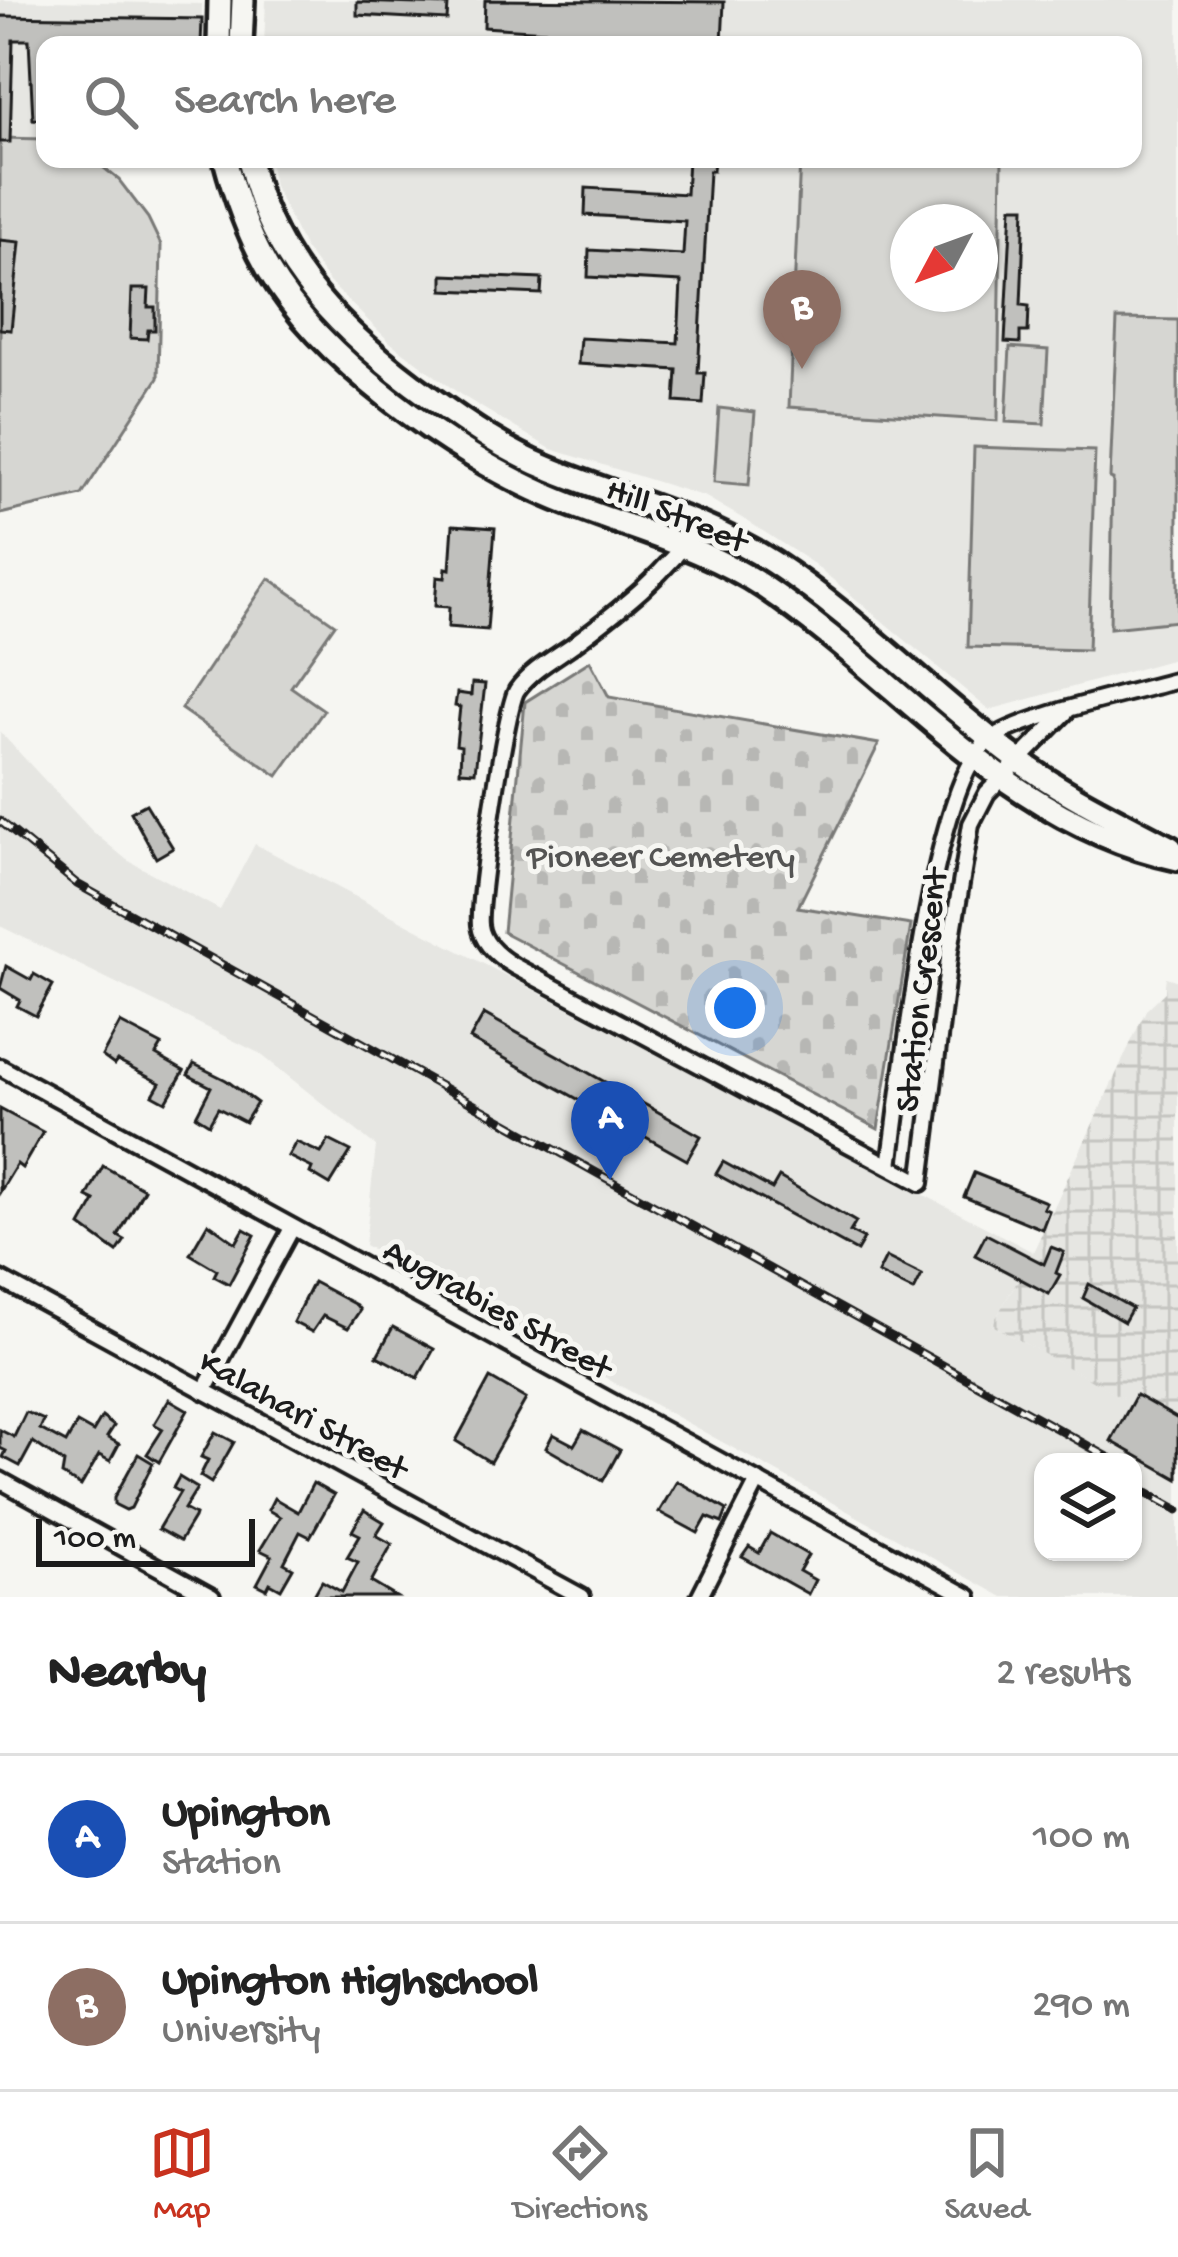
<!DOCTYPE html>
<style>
:root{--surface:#fff;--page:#f2f2f2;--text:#222;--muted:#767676;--line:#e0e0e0;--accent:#c8321e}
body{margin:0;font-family:"Gochi Hand",sans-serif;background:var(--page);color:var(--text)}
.controls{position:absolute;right:36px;bottom:36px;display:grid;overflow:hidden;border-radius:24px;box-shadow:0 3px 9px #0004}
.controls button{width:108px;height:108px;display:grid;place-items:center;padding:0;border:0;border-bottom:3px solid var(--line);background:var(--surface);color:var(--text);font:60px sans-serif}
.compass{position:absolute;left:890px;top:204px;width:108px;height:108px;border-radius:50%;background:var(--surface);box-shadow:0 3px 9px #0004;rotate:229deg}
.scale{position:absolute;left:36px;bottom:30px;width:219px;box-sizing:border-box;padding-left:12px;border:6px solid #1c1c1c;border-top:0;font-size:33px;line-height:42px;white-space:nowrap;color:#1c1c1c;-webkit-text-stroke:9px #f6f6f2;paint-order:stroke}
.you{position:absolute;left:735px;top:1008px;width:42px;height:42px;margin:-30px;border:9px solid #fff;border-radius:50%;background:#1a73e8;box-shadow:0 0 0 18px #1a73e833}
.badge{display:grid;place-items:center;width:78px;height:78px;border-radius:50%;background:var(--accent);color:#fff;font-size:39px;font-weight:700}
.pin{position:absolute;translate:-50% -99px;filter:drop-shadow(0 3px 6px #0008)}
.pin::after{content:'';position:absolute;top:63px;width:42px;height:36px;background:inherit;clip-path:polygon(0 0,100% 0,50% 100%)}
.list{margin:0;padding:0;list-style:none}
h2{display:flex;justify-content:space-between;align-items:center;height:156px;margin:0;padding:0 48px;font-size:51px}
h2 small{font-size:39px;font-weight:400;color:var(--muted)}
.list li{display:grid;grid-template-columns:78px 1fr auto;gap:36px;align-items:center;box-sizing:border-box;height:168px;padding:0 48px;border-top:3px solid var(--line)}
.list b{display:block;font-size:45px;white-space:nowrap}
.list p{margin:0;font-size:39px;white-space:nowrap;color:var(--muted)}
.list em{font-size:39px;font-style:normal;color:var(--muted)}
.icon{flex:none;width:66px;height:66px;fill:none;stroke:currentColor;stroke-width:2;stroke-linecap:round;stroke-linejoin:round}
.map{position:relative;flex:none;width:1178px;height:1597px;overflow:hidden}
.search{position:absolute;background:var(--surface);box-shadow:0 3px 9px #0004;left:36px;right:36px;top:36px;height:132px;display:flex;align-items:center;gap:30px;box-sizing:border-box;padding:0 42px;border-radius:24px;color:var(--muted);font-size:45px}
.sheet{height:492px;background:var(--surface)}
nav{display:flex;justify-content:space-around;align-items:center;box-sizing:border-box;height:168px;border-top:3px solid var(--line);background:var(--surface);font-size:33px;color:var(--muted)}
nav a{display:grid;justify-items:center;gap:6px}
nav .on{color:var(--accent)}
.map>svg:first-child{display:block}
.built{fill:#e6e6e2;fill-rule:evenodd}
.industrial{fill:url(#industrial-grid)}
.cemetery{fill:url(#cemetery-stones);stroke:#797977;stroke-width:3}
.pitch{fill:#d6d6d2;stroke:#797977;stroke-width:3;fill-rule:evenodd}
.building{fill:#c0c0bd;stroke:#1c1c1c;stroke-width:3}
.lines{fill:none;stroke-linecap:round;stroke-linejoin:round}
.street-casing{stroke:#1c1c1c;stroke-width:22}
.secondary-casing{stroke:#1c1c1c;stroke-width:30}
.street{stroke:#f6f6f2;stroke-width:14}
.secondary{stroke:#f6f6f2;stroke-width:21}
.rail-casing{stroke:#1c1c1c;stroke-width:9}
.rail{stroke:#f6f6f2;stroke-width:4.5;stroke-dasharray:14;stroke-linecap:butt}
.labels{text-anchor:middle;stroke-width:10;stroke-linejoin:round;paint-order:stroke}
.street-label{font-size:36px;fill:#1c1c1c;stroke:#f6f6f2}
.park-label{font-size:36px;fill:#545453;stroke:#f6f6f2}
</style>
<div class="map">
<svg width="1178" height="1597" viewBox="0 0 1178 1597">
<defs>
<pattern id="industrial-grid" width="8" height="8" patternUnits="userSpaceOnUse" patternTransform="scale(3)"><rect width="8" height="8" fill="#e6e6e2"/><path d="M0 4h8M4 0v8" fill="none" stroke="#c5c5c1"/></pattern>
<pattern id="cemetery-stones" width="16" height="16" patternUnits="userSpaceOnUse" patternTransform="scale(3)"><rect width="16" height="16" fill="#d6d6d2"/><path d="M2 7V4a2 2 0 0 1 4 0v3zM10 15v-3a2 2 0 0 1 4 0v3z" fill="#b7b7b4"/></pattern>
</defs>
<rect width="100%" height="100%" fill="#f6f6f2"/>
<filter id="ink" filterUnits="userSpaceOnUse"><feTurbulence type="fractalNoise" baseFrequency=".00833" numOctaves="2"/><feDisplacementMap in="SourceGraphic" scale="24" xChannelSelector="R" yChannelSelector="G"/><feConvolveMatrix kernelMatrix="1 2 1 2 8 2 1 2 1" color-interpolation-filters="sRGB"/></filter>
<g filter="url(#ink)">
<g class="built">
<path d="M0,0L202,4L201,45H45V139L0,138Z"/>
<path d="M266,0H1178V658L989,710L814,564L752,524L706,497L551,449L461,395L391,343L329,282L304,247L274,186L269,159H1133V45H264ZM908,222H980V294H908Z"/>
<path d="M0,732L92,831L127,860L220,910L255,844L1033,1252L992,1325L1178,1428V1597H1003L365,1245L376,1146L259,1053L0,926ZM1043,1462H1133V1552H1043Z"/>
</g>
<path class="industrial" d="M1166,977L1178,981V1429L992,1325L1033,1252L1146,1010L1165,992Z"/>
<path class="cemetery" d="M590,661L609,697L879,744L798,907L911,925L878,1129L503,932L525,702Z"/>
<g class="pitch">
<path d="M0,138L45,139V159H93L119,180L148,218L161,245L158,378L82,495L0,514Z"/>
<path d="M800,159H1002L998,421L789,407ZM908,222H980V294H908Z"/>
<path d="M1117,319L1178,320V621L1110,628L1113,479L1110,478Z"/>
<path d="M1010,347L1048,350L1044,424L1006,422Z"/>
<path d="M719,408L755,412L749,485L714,482Z"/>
<path d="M974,447L1095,451L1088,650L968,647Z"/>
<path d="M269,578L335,624L291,687L324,710L278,776L181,709Z"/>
</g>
<g class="building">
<path d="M485,0L724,2L722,42L484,27Z"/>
<path d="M357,2L448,5L447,20L357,15Z"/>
<path d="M0,16L202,19L201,45H45V120L33,119L29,40H13L10,142H0Z"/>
<path d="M688,159H714L713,171H709L698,373H705L703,404L675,402L677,370L578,364L580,338L678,343L681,282L588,277L589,250L683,255L685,221L585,215L586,188L686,194Z"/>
<path d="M1012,207H1025L1021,305L1029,306L1028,332H1020V343L1005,342Z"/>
<path d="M0,240L20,242L11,330L0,329Z"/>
<path d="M443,275L542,279L541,294L443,290Z"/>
<path d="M132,289H149L148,307H155V330H148L147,339L130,338Z"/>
<path d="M453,525L495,528L487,630L448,627L449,607L435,606L437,577L445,578L446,568L450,569Z"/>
<path d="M472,683L485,684L475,772L460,771L461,746L456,745L460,707L455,706L457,693L471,695Z"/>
<path d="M146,804L173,848L156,858L131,812Z"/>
<path d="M6,966L31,980L34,974L53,985L36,1016L17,1006L20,1000L0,988Z"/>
<path d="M484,1014L701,1136L687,1160L470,1039Z"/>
<path d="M120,1023L162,1045L156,1055L184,1071L166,1102L153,1095L160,1083L117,1061L114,1065L102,1056Z"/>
<path d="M194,1064L226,1080L257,1103L245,1122L218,1108L209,1124L196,1116L211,1087L188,1075Z"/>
<path d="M0,1109L43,1132L22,1168L17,1164L0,1192Z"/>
<path d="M329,1140L351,1151L330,1185L310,1173L312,1168L288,1156L296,1142L321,1153Z"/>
<path d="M723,1162L772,1189L779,1177L856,1222L850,1232L864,1239L857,1251L716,1174Z"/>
<path d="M103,1166L144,1189L118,1236L125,1240L117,1252L81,1226L95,1201L87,1197Z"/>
<path d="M974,1173L1046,1202L1043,1208L1049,1211L1042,1229L964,1197Z"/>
<path d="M208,1223L236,1243L244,1229L255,1235L229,1284L214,1276L217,1270L190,1254Z"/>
<path d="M986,1234L1044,1264L1051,1247L1064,1252L1056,1273L1060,1275L1049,1294L975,1255Z"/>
<path d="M886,1257L922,1275L914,1291L878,1273Z"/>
<path d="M313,1282L356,1305L360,1310L348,1328L323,1316L312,1332L293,1322Z"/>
<path d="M1089,1284L1132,1308L1124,1322L1083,1298Z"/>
<path d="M393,1327L434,1349L418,1378L377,1356Z"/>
<path d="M490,1378L526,1399L490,1462L456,1441Z"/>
<path d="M1136,1395L1178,1419V1479L1111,1441Z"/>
<path d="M169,1399L188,1410L159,1462L147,1454L163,1429L154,1424Z"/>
<path d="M26,1412L44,1420L40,1429L66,1443L77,1423L93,1432L102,1417L114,1426L107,1437L119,1444L110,1461L99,1455L81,1486L62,1475L64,1463L33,1442L20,1466L3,1457L6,1451L0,1448V1430L14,1437Z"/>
<path d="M583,1430L620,1450L603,1481L546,1448L553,1434L574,1445Z"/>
<path d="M215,1432L234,1442L211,1483L200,1476L208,1460L201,1457Z"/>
<path d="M138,1454L153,1463L131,1508L126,1510L114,1504V1498Z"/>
<path d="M179,1477L197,1488L184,1509L195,1515L194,1518L180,1541L158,1529L180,1492L173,1488Z"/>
<path d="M677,1481L727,1510L722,1523L707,1517L698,1533L659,1512Z"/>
<path d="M313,1483L334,1495L310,1537L300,1532L284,1563L293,1568L281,1589L270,1583L267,1589L257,1584L272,1556L260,1550L280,1517L268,1510L274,1498L298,1512Z"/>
<path d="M364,1510L384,1522L376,1535L392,1544L371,1582L396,1597H313L322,1581L342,1592L358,1562L347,1557L360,1535L352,1531Z"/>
<path d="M770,1533L808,1555L799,1571L815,1580L808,1594L742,1557L749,1547L759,1553Z"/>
</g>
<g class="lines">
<defs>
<g id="street">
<path d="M700,524C666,574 622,608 574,644C556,657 530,671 517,690C506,706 477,902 480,925C482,944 499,957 514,966L921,1183L950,950L971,824L987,793L1067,711"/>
<path d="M0,1067L969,1597"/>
<path d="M890,1166C902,1084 931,788 987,742C1016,717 1136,692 1178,680"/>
<path d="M0,1279L582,1597"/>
<path d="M204,1391L292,1228"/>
<path d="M0,1480L212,1597"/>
<path d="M699,1597L758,1481"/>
</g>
<g id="secondary">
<path d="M219,45L220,0"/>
<path d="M241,45L243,0"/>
<path d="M225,159C235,197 248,234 268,269C320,359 453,454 547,495C619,527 698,543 764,587C903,680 1006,823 1178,859"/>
<path d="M249,159C271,266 346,337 431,398C468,425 506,451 548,468C623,499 705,518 774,563C859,619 932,696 1014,757C1063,794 1117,819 1171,848"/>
</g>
</defs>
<use href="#street" class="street-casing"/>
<use href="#secondary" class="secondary-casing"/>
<use href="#street" class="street"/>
<use href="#secondary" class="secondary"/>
<defs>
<g id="rail">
<path d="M0,821L77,884L1117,1462"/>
<path d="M1133,1485L1178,1510"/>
</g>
</defs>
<use href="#rail" class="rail-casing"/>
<use href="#rail" class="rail"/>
</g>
</g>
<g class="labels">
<g class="street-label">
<text transform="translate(678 512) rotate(22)" y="13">Hill Street</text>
<text transform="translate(918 990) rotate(-83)" y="13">Station Crescent</text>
<text transform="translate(499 1306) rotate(29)" y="13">Augrabies Street</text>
<text transform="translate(305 1412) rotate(29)" y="13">Kalahari Street</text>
</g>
<g class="park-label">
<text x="661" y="866">Pioneer Cemetery</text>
</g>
</g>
</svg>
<div class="controls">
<button><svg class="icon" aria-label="layers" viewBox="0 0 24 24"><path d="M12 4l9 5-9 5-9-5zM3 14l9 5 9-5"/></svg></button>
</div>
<svg class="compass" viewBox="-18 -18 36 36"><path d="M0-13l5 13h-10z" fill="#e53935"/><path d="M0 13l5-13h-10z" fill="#767676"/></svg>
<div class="scale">100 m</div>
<div class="you"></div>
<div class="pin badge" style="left:610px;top:1180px;background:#1a4fb4">A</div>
<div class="pin badge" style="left:802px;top:369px;background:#8d6e63">B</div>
<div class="search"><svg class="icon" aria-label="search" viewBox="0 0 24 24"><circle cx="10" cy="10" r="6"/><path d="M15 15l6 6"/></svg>Search here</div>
</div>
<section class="sheet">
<h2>Nearby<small>2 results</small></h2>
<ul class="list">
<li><span class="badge" style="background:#1a4fb4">A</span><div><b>Upington</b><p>Station</p></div><em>100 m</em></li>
<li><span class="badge" style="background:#8d6e63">B</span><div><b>Upington Highschool</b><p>University</p></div><em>290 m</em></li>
</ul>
</section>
<nav>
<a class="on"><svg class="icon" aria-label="map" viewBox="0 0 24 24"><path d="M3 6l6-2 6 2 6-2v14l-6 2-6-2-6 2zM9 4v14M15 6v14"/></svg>Map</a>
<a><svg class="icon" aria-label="directions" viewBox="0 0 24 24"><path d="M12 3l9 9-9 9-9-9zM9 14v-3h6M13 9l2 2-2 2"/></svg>Directions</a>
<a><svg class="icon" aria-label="saved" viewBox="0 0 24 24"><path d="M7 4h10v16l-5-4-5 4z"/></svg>Saved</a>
</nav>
